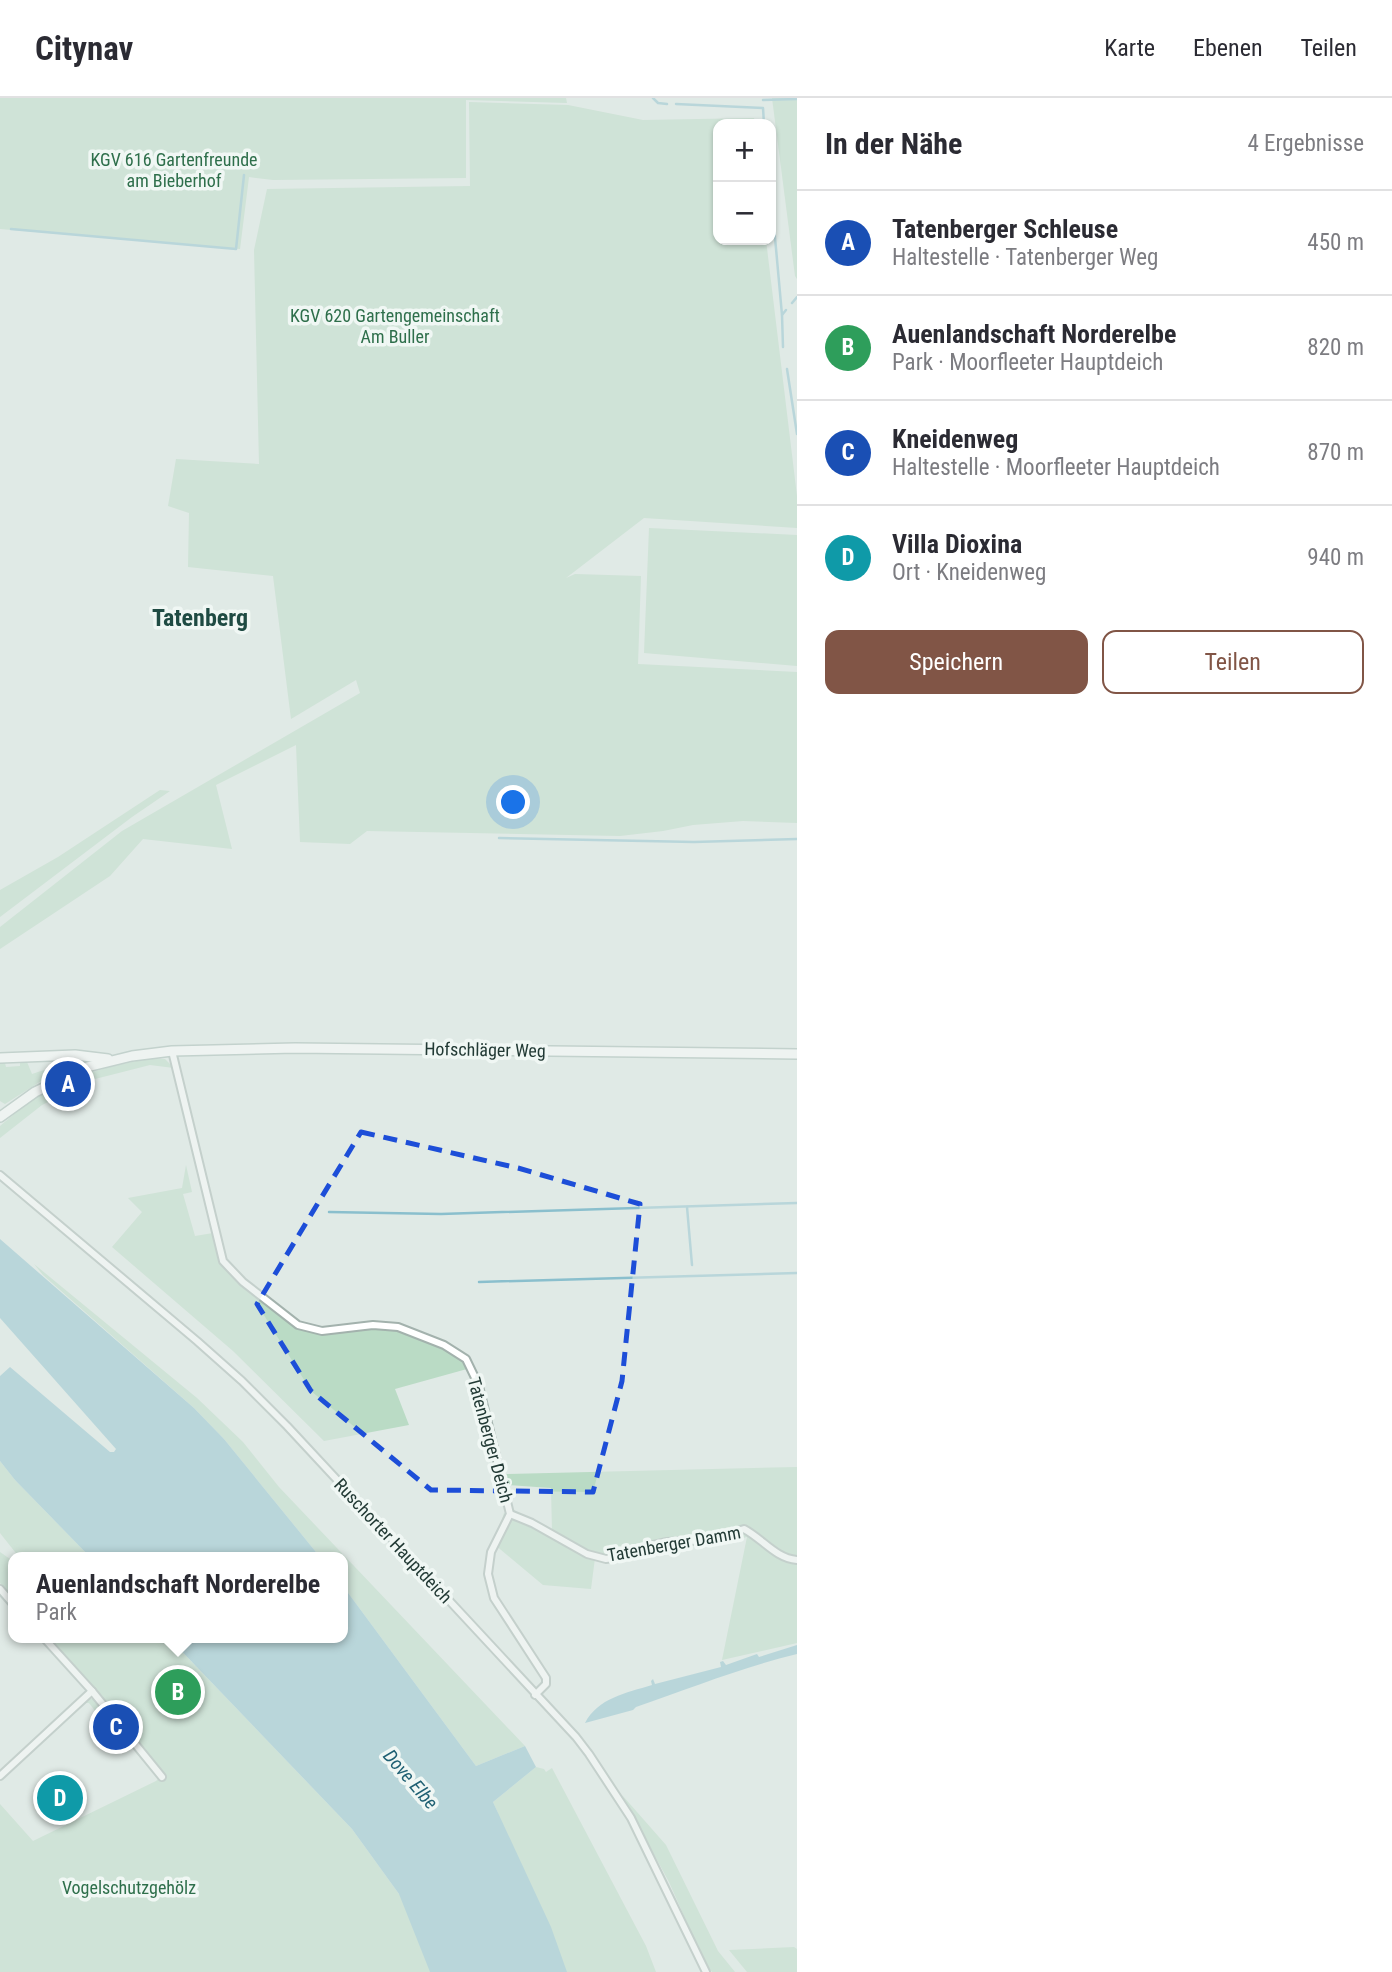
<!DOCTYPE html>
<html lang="de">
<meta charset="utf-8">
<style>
:root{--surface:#fff;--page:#f2f2f3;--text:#2b2b33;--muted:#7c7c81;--line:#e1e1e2;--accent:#815546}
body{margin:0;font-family:"Roboto Condensed",sans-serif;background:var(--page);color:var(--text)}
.controls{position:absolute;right:21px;top:21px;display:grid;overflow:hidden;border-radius:14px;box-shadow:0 2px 5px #0004}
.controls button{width:63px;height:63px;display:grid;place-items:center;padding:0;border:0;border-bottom:2px solid var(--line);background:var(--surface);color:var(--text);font:35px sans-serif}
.you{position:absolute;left:514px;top:705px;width:24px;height:24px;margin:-18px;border:5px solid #fff;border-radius:50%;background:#1a73e8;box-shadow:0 0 0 10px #1a73e833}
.badge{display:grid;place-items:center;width:46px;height:46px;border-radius:50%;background:var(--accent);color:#fff;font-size:23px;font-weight:700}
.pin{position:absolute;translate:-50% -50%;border:4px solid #fff;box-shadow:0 2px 7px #0006}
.popup{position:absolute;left:8px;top:1454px;width:340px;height:91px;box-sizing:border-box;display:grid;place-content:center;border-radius:14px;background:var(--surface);filter:drop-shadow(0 2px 5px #0005);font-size:23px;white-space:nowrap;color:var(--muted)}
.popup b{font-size:26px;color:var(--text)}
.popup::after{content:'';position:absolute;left:50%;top:100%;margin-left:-14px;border:14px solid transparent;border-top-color:var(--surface)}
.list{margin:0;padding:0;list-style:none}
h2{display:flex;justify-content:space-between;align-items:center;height:91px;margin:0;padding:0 28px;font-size:30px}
h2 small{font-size:23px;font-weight:400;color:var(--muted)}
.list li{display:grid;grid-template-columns:46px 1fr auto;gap:21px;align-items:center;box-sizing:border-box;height:105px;padding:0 28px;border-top:2px solid var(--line)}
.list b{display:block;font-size:26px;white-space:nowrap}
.list p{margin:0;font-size:23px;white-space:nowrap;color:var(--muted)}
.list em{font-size:23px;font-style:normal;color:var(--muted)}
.actions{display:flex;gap:14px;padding:21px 28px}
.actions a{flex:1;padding:16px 0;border:2px solid var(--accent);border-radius:14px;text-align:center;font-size:24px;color:var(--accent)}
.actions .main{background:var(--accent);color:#fff}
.map{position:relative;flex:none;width:797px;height:1874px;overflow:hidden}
header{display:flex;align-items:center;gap:42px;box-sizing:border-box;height:98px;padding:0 35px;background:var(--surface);border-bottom:2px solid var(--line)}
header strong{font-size:33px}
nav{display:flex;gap:38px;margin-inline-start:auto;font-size:24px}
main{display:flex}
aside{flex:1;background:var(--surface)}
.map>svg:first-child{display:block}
.green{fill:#badbc5}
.water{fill:#8abfcd}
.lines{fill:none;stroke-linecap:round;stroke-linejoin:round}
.stream{stroke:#8abfcd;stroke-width:2.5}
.street-casing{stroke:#a3b2ad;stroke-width:10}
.secondary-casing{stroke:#a0b6af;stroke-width:12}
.street{stroke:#fff;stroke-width:6}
.secondary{stroke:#fff;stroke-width:9}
.marked{fill:none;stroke:#1d4ed8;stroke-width:5;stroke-dasharray:14 9;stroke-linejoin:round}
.labels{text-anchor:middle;stroke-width:7;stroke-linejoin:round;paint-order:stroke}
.park-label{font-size:18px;fill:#2e6f4b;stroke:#f0f7f4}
.street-label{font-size:18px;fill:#223a35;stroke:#f0f7f4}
.water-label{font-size:19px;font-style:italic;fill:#1f6073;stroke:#f0f7f4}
.district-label{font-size:24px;font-weight:bold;fill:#1f4b43;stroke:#f0f7f4}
</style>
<header>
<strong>Citynav</strong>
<nav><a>Karte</a><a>Ebenen</a><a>Teilen</a></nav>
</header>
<main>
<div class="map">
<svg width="797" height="1874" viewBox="0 0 797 1874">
<rect width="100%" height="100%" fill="#e0eae6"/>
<g class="green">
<path d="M0,0H566L567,5L466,2V80L273,82L249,79L240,151L0,131Z"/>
<path d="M772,0H797V181L795,178Z"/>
<path d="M469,4L568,7L643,22L754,20L755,26H718V142H766L797,398V430L644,420L566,480L575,476L641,478L638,566L797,574V725L743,723L693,727L663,733L620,738L367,733L350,746L300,744L296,647L216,687L232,751L143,741L110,778L0,851V829L122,733L360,595L356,582L291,621L273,478L188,469L189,415L168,408L176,361L259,366L254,152L267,91L470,88Z"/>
<path d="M649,430L797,437V568L644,555Z"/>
<path d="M160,692L170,693L132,719L0,819V792L58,759Z"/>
<path d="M153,960L165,961L174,970L150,967L95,981L42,1007L0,1040V1028C11,1019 22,1009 34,1001C69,978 112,967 153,960Z"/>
<path d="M27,964L32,976L44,972L49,978L5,1006L0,1003V965H5L6,969L20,968V965Z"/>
<path d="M186,1067L192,1094L183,1096L195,1138L213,1135L221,1163L240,1184L294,1229L322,1236L373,1230L398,1233L442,1250L465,1265L467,1271L395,1291L409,1327L324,1343L233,1253L112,1149L142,1114L128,1100L182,1090Z"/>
<path d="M34,1166L197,1300L243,1344L279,1389L525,1648L476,1668L343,1488L342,1459H320L224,1341L194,1310L43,1177Z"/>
<path d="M0,1363L15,1382L90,1459H19L0,1435Z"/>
<path d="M797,1369V1545L722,1562L747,1439L713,1447L681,1448L607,1463L595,1460L591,1491L543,1487L494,1446L504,1415L552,1432L551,1390L508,1387L505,1376Z"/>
<path d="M0,1454L13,1463V1500L0,1485Z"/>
<path d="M49,1540H169L352,1731L399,1796L498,1715L493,1704L536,1669L544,1671L546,1674L552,1670L646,1848L656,1874H0V1706L33,1743L156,1683L164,1676L102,1599Z"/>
<path d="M89,1601H94L125,1637L119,1644L89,1605H83Z"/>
<path d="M622,1697L666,1747L718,1853L735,1874H712L704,1863L669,1784Z"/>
<path d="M794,1849L797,1851V1874H747L729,1852Z"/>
</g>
<g class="water">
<path d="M0,1141L194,1310L224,1341L320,1459H90L15,1382L0,1363V1278L10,1269L110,1354H114L116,1351L0,1220Z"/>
<path d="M343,1488L476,1668L525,1648L536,1669L493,1704L551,1829L567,1874H430L399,1796L352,1731L169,1540H342Z"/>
<path d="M797,1547V1556C740,1570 691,1590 636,1609L633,1612L585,1625C598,1600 626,1595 652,1587L651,1583L653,1581L655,1586L721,1569L720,1564L723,1563L726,1567L757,1556L759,1559Z"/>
</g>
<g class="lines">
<g class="stream">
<path d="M653,0L658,5L667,6"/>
<path d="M763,2L797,1"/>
<path d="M676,6L763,10L764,26"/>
<path d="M771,95L782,217"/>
<path d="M11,131L236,151L244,77"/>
<path d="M792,205L797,199"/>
<path d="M783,249L782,217L786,212"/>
<path d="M787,271L797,336"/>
<path d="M499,740L694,744L797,741"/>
<path d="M687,1109L692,1167"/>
<path d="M329,1114L441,1116L797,1105"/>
<path d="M479,1184L797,1175"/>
</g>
<defs>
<g id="street">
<path d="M172,953L223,1163L243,1184L298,1227L322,1233L373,1227L398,1229L444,1247L466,1261L479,1288L510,1416L491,1454L488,1476L494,1500L546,1580V1586L535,1597"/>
<path d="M0,1077L197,1243L242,1283L287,1328L576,1639L589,1656L631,1720L706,1874"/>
<path d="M510,1416L532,1425L587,1456L606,1461L627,1458L649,1448L667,1444L709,1442L744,1431C763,1441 775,1460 797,1462"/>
<path d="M0,1491L13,1506"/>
<path d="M44,1540L92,1593L162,1679"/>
<path d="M0,1678L92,1593"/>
</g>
<g id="secondary">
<path d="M0,960L75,957L108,961"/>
<path d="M0,1019L35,994L87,969L132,958L172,953L295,950L797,956"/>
</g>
</defs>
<use href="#street" class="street-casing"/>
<use href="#secondary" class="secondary-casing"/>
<use href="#street" class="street"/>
<use href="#secondary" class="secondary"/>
</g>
<path d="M0 0H797V1874H0ZM361,1034L518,1070L640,1106L622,1283L593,1394L431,1392L311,1293L257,1206Z" fill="#e0eae6" fill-opacity=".55" fill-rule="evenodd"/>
<path class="marked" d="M361,1034L518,1070L640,1106L622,1283L593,1394L431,1392L311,1293L257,1206Z"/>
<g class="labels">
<g class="park-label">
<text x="174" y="68">KGV 616 Gartenfreunde<tspan x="174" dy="21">am Bieberhof</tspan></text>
<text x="395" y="224">KGV 620 Gartengemeinschaft<tspan x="395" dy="21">Am Buller</tspan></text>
<text x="129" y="1796">Vogelschutzgehölz</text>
</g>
<g class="street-label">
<text transform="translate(485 952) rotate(1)" y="6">Hofschläger Weg</text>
<text transform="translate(490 1342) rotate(75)" y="6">Tatenberger Deich</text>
<text transform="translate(393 1443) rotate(47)" y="6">Ruschorter Hauptdeich</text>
<text transform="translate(674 1446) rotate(-10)" y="6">Tatenberger Damm</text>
</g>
<g class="water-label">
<text transform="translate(411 1681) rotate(49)" y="7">Dove Elbe</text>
</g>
<g class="district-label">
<text x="200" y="528">Tatenberg</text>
</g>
</g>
</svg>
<div class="controls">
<button>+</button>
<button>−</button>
</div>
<div class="you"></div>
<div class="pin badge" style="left:68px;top:986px;background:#1a4fb4">A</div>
<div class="pin badge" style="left:178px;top:1594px;background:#2e9e5b">B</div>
<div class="popup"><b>Auenlandschaft Norderelbe</b>Park</div>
<div class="pin badge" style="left:116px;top:1629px;background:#1a4fb4">C</div>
<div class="pin badge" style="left:60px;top:1700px;background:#0f9aa8">D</div>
</div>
<aside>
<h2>In der Nähe<small>4 Ergebnisse</small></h2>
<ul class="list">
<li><span class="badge" style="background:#1a4fb4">A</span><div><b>Tatenberger Schleuse</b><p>Haltestelle · Tatenberger Weg</p></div><em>450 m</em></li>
<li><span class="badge" style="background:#2e9e5b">B</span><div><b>Auenlandschaft Norderelbe</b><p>Park · Moorfleeter Hauptdeich</p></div><em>820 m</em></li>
<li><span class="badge" style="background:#1a4fb4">C</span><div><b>Kneidenweg</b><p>Haltestelle · Moorfleeter Hauptdeich</p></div><em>870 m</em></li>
<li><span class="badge" style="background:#0f9aa8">D</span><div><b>Villa Dioxina</b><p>Ort · Kneidenweg</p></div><em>940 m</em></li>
</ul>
<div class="actions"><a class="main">Speichern</a><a>Teilen</a></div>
</aside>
</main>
